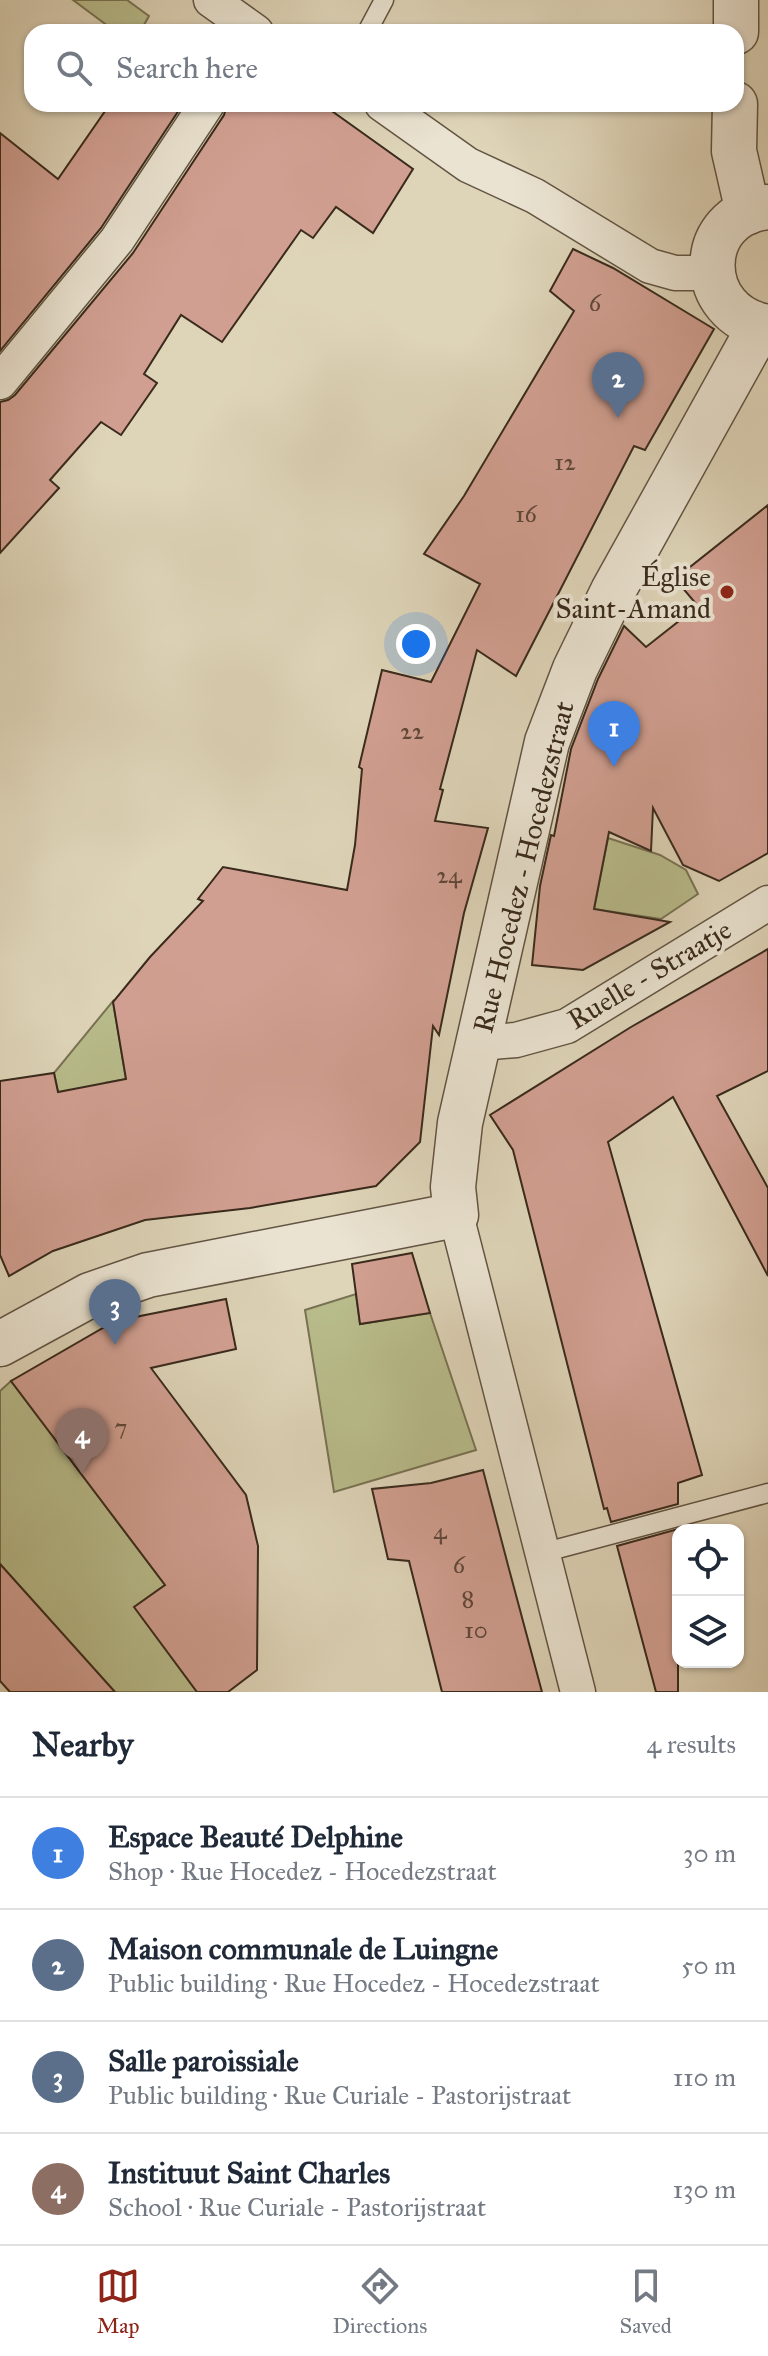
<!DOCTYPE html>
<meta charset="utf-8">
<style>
:root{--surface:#fff;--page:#f6f6f7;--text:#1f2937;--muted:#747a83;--line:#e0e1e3;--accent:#8f2418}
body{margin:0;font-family:"IM FELL Great Primer",serif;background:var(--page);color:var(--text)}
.controls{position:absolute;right:24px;bottom:24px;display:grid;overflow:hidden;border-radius:16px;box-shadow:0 2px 6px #0004}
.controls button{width:72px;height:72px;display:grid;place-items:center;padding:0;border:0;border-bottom:2px solid var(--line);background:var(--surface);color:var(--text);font:40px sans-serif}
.you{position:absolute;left:416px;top:644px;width:28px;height:28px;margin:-20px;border:6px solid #fff;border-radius:50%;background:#1a73e8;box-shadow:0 0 0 12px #1a73e833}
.badge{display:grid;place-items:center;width:52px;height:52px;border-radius:50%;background:var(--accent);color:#fff;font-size:26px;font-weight:700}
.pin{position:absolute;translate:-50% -66px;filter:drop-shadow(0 2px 4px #0008)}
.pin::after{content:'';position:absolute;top:42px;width:28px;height:24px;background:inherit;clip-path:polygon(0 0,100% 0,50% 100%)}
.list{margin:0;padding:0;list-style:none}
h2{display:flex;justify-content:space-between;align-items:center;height:104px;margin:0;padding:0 32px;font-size:34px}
h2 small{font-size:26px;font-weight:400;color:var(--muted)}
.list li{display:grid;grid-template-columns:52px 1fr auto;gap:24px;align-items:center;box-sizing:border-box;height:112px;padding:0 32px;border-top:2px solid var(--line)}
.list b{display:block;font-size:30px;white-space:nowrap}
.list p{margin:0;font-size:26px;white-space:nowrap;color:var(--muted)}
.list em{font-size:26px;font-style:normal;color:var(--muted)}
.icon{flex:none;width:44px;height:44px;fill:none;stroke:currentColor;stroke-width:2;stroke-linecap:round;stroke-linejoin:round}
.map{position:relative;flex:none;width:768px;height:1692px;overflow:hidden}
.search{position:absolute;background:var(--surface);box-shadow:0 2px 6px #0004;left:24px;right:24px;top:24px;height:88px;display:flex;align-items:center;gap:20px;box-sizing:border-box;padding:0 28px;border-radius:24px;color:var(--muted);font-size:30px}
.sheet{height:552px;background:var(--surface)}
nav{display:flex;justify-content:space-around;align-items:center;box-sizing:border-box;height:112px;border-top:2px solid var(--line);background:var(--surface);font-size:22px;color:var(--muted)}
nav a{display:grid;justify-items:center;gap:4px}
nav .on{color:var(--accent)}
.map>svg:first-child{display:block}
.green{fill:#b8bb8a;stroke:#787253;stroke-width:2}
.building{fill:#d19f91;stroke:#392a1c;stroke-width:2}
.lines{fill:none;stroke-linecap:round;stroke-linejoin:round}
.service-casing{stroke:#625443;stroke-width:21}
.minor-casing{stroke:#625443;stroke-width:37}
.tertiary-casing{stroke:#625443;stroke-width:47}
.service{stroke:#eae3d1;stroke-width:18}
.minor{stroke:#eae3d1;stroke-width:34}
.tertiary{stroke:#eae3d1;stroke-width:44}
.poi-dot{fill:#8f2418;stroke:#eae3d1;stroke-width:3}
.labels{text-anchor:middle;stroke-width:8;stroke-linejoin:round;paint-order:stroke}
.number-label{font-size:24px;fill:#5f4739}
.poi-label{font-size:28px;fill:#392a1c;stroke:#eae3d1;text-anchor:end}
.street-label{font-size:28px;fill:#392a1c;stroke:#eae3d1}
</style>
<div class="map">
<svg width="768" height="1692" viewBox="0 0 768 1692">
<rect width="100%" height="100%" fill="#ded4b8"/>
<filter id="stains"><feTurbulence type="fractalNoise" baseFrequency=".0025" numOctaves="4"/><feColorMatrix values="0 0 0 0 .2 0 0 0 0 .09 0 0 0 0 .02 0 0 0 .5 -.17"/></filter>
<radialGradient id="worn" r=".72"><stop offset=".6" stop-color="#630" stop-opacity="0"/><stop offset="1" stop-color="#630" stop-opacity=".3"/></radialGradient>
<g class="green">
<path d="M73,0H127L149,16L140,32H116Z"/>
<path d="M608,838L660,855L686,870L698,894L661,919L594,909Z"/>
<path d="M113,1001L126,1079L105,1083L74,1165L54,1073Z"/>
<path d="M356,1294L360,1324L430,1313L476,1450L334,1492L305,1310Z"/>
<path d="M11,1381L165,1585L135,1607L197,1692H115L0,1564V1391Z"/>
</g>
<g class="building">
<path d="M110,104H183L101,228L0,351V133L58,179Z"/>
<path d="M227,104H322L413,169L373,233L336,207L313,238L301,230L222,342L181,315L144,374L157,383L121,435L101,422L50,480L59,488L0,553V402L8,400L15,395L133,253L224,115Z"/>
<path d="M573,249L613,268L714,329L645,450L634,446L516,676L477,650L440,789L443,790L435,821L488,828L464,913L439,1035L433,1026L420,1142L376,1186L250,1208L145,1220L53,1251L9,1276L0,1255V1081L54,1073L58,1092L126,1079L113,1002L150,957L203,901L198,899L223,867L347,890L355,845L362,769L359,767L382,670L431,682L480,584L424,554L464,496L574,311L550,291Z"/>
<path d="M768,505V853L719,881L683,865L653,808L651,851L609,832L594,909L670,922L583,970L532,965L540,886L551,835L554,836L571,749L598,679L624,626L646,647L698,606L675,579Z"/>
<path d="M768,949V1071L717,1096L768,1188V1276L673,1097L608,1142L702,1475L678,1483V1504L611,1522L607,1508L604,1509L513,1150L490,1115L631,1027Z"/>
<path d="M412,1253L430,1313L360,1324L352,1264Z"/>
<path d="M226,1299L236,1349L151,1368L246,1495L258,1546L257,1670L228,1692H197L134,1607L165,1585L11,1381L115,1321Z"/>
<path d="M483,1470L509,1569L542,1692H442L409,1561L388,1559L372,1489L431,1483Z"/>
<path d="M678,1529V1692H656L617,1546Z"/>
<path d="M0,1564L115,1692H10L0,1681Z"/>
</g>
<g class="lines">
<defs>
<g id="service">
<path d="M367,32L384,0"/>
<path d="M542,1553L768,1493"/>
</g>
<g id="minor">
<path d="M211,0L256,32"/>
<path d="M382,104L468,165L535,196L650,266L675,273H712"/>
<path d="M0,382L117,240L207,104"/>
<path d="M480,1043L516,1040L567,1026L768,903"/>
<path d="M456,1215L578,1692"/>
</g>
<g id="tertiary">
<path d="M736,32V0"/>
<path d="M735,104L734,151L748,212"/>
<path d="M768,207C694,214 694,315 768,327"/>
<path d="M0,1344L90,1295L148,1275L456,1215L453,1187L460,1123L547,742L575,669L613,591L760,326"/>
</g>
</defs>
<use href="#service" class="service-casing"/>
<use href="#minor" class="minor-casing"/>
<use href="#tertiary" class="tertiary-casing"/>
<use href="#service" class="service"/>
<use href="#minor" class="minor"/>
<use href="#tertiary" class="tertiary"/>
</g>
<circle class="poi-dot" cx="727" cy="592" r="8"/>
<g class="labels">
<g class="number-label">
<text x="595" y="311">6</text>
<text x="565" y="470">12</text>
<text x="526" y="522">16</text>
<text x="412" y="739">22</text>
<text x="449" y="883">24</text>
<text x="121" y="1435">7</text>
<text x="440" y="1539">4</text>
<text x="459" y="1573">6</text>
<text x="468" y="1607">8</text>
<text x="476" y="1638">10</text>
</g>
<g class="poi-label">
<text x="711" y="586">Église<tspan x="711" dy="32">Saint-Amand</tspan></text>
</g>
<g class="street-label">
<text transform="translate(523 867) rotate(-76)" y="10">Rue Hocedez - Hocedezstraat</text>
<text transform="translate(649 974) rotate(-31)" y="10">Ruelle - Straatje</text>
</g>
</g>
<rect width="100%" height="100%" filter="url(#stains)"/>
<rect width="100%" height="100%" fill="url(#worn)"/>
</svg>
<div class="controls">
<button><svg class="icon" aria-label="locate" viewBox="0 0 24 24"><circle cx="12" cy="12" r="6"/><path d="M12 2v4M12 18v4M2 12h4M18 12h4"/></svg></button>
<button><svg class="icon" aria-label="layers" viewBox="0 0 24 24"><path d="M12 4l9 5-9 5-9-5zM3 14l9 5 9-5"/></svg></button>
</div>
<div class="you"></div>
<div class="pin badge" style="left:614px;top:767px;background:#3f7fe0">1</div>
<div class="pin badge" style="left:618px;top:418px;background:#5c6f8a">2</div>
<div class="pin badge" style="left:115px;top:1345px;background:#5c6f8a">3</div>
<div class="pin badge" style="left:82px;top:1474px;background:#8d6e63">4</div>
<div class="search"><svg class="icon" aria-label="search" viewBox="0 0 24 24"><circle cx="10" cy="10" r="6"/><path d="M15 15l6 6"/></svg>Search here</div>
</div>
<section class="sheet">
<h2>Nearby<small>4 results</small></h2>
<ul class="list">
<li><span class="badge" style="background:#3f7fe0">1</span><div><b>Espace Beauté Delphine</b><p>Shop · Rue Hocedez - Hocedezstraat</p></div><em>30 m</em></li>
<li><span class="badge" style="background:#5c6f8a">2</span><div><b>Maison communale de Luingne</b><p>Public building · Rue Hocedez - Hocedezstraat</p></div><em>50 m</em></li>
<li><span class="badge" style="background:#5c6f8a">3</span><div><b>Salle paroissiale</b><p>Public building · Rue Curiale - Pastorijstraat</p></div><em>110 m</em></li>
<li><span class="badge" style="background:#8d6e63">4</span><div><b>Instituut Saint Charles</b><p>School · Rue Curiale - Pastorijstraat</p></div><em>130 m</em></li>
</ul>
</section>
<nav>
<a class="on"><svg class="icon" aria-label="map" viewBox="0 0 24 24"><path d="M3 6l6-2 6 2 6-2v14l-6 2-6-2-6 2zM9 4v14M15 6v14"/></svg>Map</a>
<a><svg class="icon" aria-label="directions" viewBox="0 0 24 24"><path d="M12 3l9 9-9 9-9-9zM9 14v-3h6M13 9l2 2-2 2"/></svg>Directions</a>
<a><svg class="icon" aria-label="saved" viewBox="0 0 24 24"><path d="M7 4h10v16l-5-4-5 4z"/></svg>Saved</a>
</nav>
